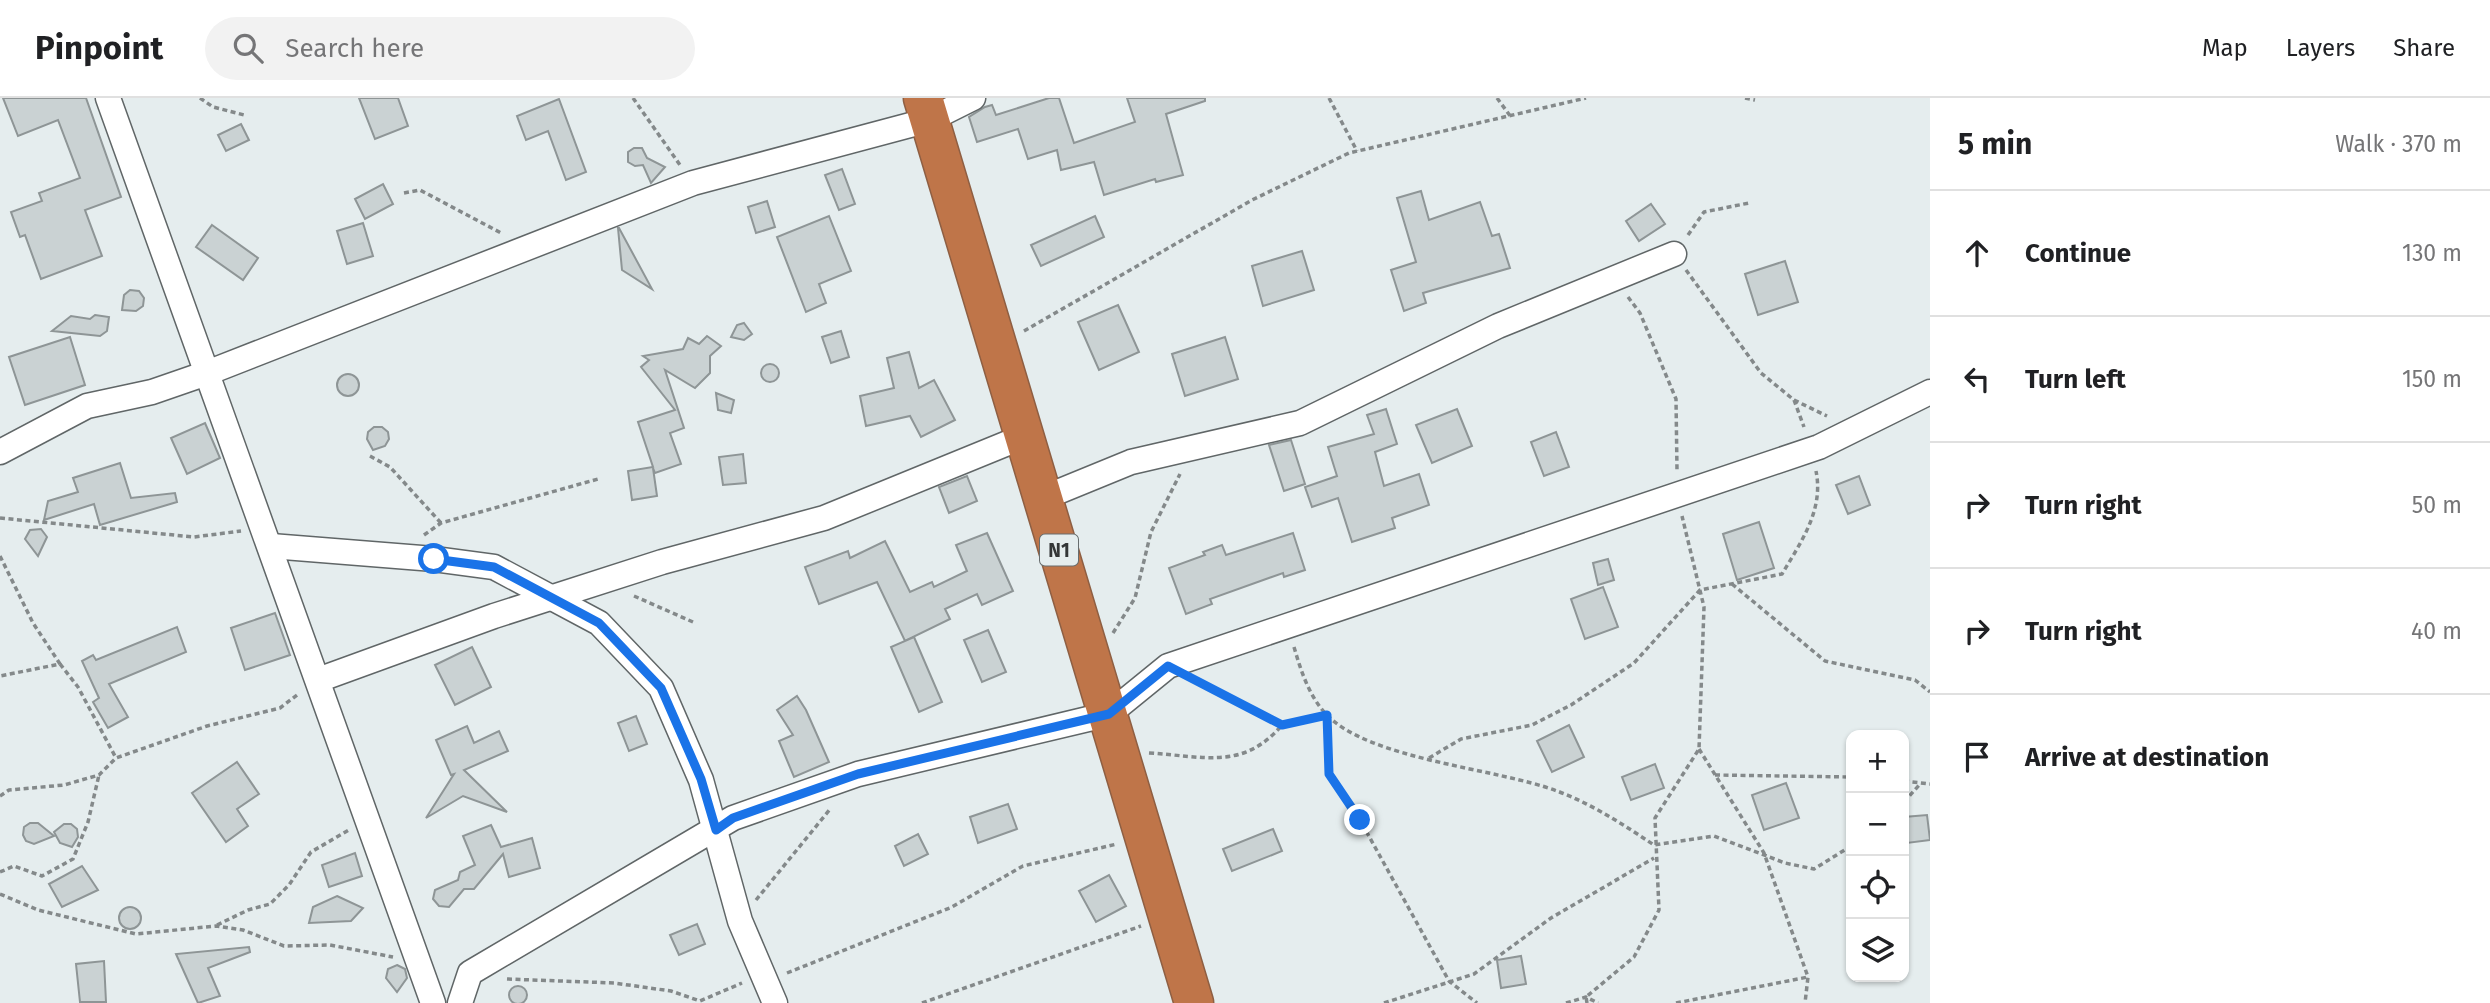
<!DOCTYPE html>
<meta charset="utf-8">
<style>
:root{--surface:#fff;--page:#f2f2f2;--text:#202124;--muted:#757577;--line:#e0e0e0}
body{margin:0;font-family:"Fira Sans",sans-serif;background:var(--page);color:var(--text)}
.controls{position:absolute;right:21px;bottom:21px;display:grid;overflow:hidden;border-radius:14px;box-shadow:0 2px 5px #0004}
.controls button{width:63px;height:63px;display:grid;place-items:center;padding:0;border:0;border-bottom:2px solid var(--line);background:var(--surface);color:var(--text);font:35px sans-serif}
.stop{position:absolute;width:21px;height:21px;margin:-16px;border:5px solid #1a73e8;border-radius:50%;background:#fff}
.stop.end{background:#1a73e8;border-color:#fff;box-shadow:0 2px 7px #0008}
.list{margin:0;padding:0;list-style:none}
h2{display:flex;justify-content:space-between;align-items:center;height:91px;margin:0;padding:0 28px;font-size:30px}
h2 small{font-size:23px;font-weight:400;color:var(--muted)}
.list li{display:grid;grid-template-columns:46px 1fr auto;gap:21px;align-items:center;box-sizing:border-box;height:126px;padding:0 28px;border-top:2px solid var(--line)}
.list b{display:block;font-size:26px;white-space:nowrap}
.list em{font-size:23px;font-style:normal;color:var(--muted)}
.icon{flex:none;width:38px;height:38px;fill:none;stroke:currentColor;stroke-width:2;stroke-linecap:round;stroke-linejoin:round}
.map{position:relative;flex:none;width:1930px;height:905px;overflow:hidden}
header{display:flex;align-items:center;gap:42px;box-sizing:border-box;height:98px;padding:0 35px;background:var(--surface);border-bottom:2px solid var(--line)}
header strong{font-size:33px}
nav{display:flex;gap:38px;margin-inline-start:auto;font-size:24px}
.search{width:490px;height:63px;background:var(--page);display:flex;align-items:center;gap:18px;box-sizing:border-box;padding:0 24px;border-radius:38px;color:var(--muted);font-size:26px}
main{display:flex}
aside{flex:1;background:var(--surface)}
.map>svg:first-child{display:block}
.building{fill:#cad2d3;stroke:#8e9596;stroke-width:2}
.lines{fill:none;stroke-linecap:round;stroke-linejoin:round}
.street-casing{stroke:#606667;stroke-width:27}
.highway-casing{stroke:#8e5f43;stroke-width:41}
.path{stroke:#84898a;stroke-width:3.5;stroke-dasharray:5 3.5;stroke-linecap:butt}
.street{stroke:#fff;stroke-width:24}
.highway{stroke:#bf7549;stroke-width:38}
.route{stroke:#1a73e8;stroke-width:9}
.labels{text-anchor:middle;stroke-width:5;stroke-linejoin:round;paint-order:stroke}
.shield{fill:#e5edee;stroke:#686d6e;stroke-width:2}
.shield-label{font-size:19px;font-weight:bold;fill:#333637}
</style>
<header>
<strong>Pinpoint</strong>
<div class="search"><svg class="icon" aria-label="search" viewBox="0 0 24 24"><circle cx="10" cy="10" r="6"/><path d="M15 15l6 6"/></svg>Search here</div>
<nav><a>Map</a><a>Layers</a><a>Share</a></nav>
</header>
<main>
<div class="map">
<svg width="1930" height="905" viewBox="0 0 1930 905">
<rect width="100%" height="100%" fill="#e5edee"/>
<g class="building">
<path d="M3,0H86L121,99L85,112L102,158L41,181L25,137L20,139L11,114L42,103L39,95L80,80L58,22L18,38Z"/>
<path d="M359,0H398L408,28L375,41Z"/>
<path d="M1049,0H1059L1074,45L1135,24L1127,0H1205V3L1166,16L1183,77L1156,84L1155,81L1104,97L1094,64L1061,72L1057,52L1028,61L1018,31L977,44L969,19L985,9L992,7L996,17Z"/>
<path d="M559,1L586,74L566,82L548,33L526,42L517,18Z"/>
<path d="M241,26L249,42L226,53L218,37Z"/>
<path d="M634,50H642L647,60L665,69L651,85L643,67L635,68L628,64V54Z"/>
<path d="M842,71L855,106L839,112L825,77Z"/>
<path d="M383,86L393,106L365,121L355,101Z"/>
<path d="M1421,93L1429,122L1480,104L1492,138L1499,136L1510,170L1423,195L1426,205L1404,213L1391,172L1416,164L1397,100Z"/>
<path d="M767,103L775,129L756,135L748,109Z"/>
<path d="M1651,106L1665,126L1639,143L1626,123Z"/>
<path d="M829,118L851,173L819,186L826,205L806,214L777,139Z"/>
<path d="M1095,118L1104,139L1041,168L1031,147Z"/>
<path d="M363,125L373,158L347,166L337,133Z"/>
<path d="M212,127L258,160L243,182L196,149Z"/>
<path d="M618,130H619L652,191L622,172Z"/>
<path d="M1302,153L1314,192L1263,208L1252,168Z"/>
<path d="M1785,163L1798,204L1758,217L1745,176Z"/>
<path d="M130,192L139,193L144,200L143,208L136,213L122,212L124,197Z"/>
<path d="M1118,207L1139,254L1099,272L1078,224Z"/>
<path d="M95,217L109,219L107,233L100,238L52,233L71,218L90,221Z"/>
<path d="M744,225L752,236L744,242L731,239L737,227Z"/>
<path d="M841,233L849,259L831,265L822,239Z"/>
<path d="M707,238L721,248L710,258V275L695,290L665,272L684,330L670,335L681,366L655,375L653,370L657,398L632,402L628,373L653,369L638,324L675,312L641,269L649,262L643,258L683,251L688,240L699,246Z"/>
<path d="M70,239L85,287L25,307L9,259Z"/>
<path d="M1225,239L1238,281L1185,298L1172,256Z"/>
<path d="M909,254L919,290L934,282L955,322L921,339L910,318L866,328L860,298L894,290L887,260Z"/>
<circle cx="770" cy="275" r="9"/>
<circle cx="348" cy="287" r="11"/>
<path d="M716,295L734,302L731,315L718,312Z"/>
<path d="M1386,311L1397,346L1375,354L1384,388L1419,376L1429,407L1392,420L1395,430L1352,444L1338,400L1312,409L1305,389L1337,378L1328,349L1374,336L1367,317Z"/>
<path d="M1457,311L1472,348L1432,365L1416,327Z"/>
<path d="M205,325L220,360L187,376L171,340Z"/>
<path d="M374,329H382L388,334L389,341L385,348L373,352L367,341L368,334Z"/>
<path d="M1556,334L1569,369L1544,378L1531,344Z"/>
<path d="M1291,342L1305,386L1284,393L1269,347Z"/>
<path d="M743,356L746,385L723,387L719,359Z"/>
<path d="M120,365L131,400L175,395L177,404L100,427L94,406L44,422L48,403L78,394L73,380Z"/>
<path d="M967,378L977,403L949,415L939,389Z"/>
<path d="M1859,378L1870,407L1848,416L1836,387Z"/>
<path d="M1759,424L1774,470L1737,482L1723,436Z"/>
<path d="M41,431L47,439L38,458L25,441L30,432Z"/>
<path d="M987,435L1013,493L982,507L977,496L945,511L950,521L905,543L877,484L819,506L805,469L848,453L850,460L885,443L910,494L932,484L934,489L967,473L956,447Z"/>
<path d="M1293,435L1305,472L1284,479L1283,475L1210,501L1212,506L1186,516L1169,470L1205,457L1203,454L1222,447L1226,457Z"/>
<path d="M1608,461L1614,482L1598,487L1593,465Z"/>
<path d="M1603,489L1618,529L1585,541L1571,501Z"/>
<path d="M275,515L290,557L245,572L231,530Z"/>
<path d="M177,529L186,554L109,586L128,619L108,630L93,604L99,600L82,563L93,557L96,562Z"/>
<path d="M988,532L1006,574L982,584L964,542Z"/>
<path d="M914,539L942,604L919,614L891,549Z"/>
<path d="M472,549L491,589L455,607L435,567Z"/>
<path d="M797,598L806,612L829,664L794,679L779,643L793,637L777,612Z"/>
<path d="M636,618L647,646L629,653L618,625Z"/>
<path d="M1569,627L1584,659L1552,674L1537,643Z"/>
<path d="M467,628L474,645L499,633L508,653L464,672L507,714L463,698L426,720L454,676L451,677L436,642Z"/>
<path d="M237,664L259,696L237,711L248,728L226,744L192,695Z"/>
<path d="M1655,666L1664,690L1631,702L1622,679Z"/>
<path d="M1786,685L1799,720L1764,732L1752,697Z"/>
<path d="M1008,706L1017,731L978,745L970,719Z"/>
<path d="M1927,717L1930,742L1907,745L1904,719Z"/>
<path d="M30,725H38L54,738L34,746L26,743L23,737L24,729Z"/>
<path d="M64,726H71L77,731L78,739L72,749L60,745L54,734Z"/>
<path d="M491,727L501,749L532,740L540,770L509,779L503,756L474,791H464L449,809L439,808L433,801L435,792L458,782L460,774L475,767L463,738Z"/>
<path d="M1273,731L1282,753L1232,773L1223,751Z"/>
<path d="M918,736L928,756L904,768L895,748Z"/>
<path d="M355,755L362,778L329,789L322,767Z"/>
<path d="M82,768L98,792L62,809L49,786Z"/>
<path d="M1109,777L1126,808L1096,824L1079,793Z"/>
<path d="M337,798L363,810L351,823L309,825L313,809Z"/>
<circle cx="130" cy="820" r="11"/>
<path d="M697,826L705,846L679,857L670,837Z"/>
<path d="M249,849L250,854L208,870L220,898L198,905L176,856Z"/>
<path d="M1521,858L1526,886L1501,890L1497,862Z"/>
<path d="M104,863L106,904H80L76,866Z"/>
<path d="M397,867L405,871L407,880L397,894L386,880L388,871Z"/>
<circle cx="518" cy="897" r="9"/>
</g>
<g class="lines">
<defs>
<g id="street">
<path d="M108,0L433,905"/>
<path d="M0,354L87,308L152,294L207,275L693,85L929,22L973,0"/>
<path d="M1043,400L1131,364L1300,325L1498,228L1674,156"/>
<path d="M271,448L434,461L494,469L599,525L661,590L701,682L740,823L775,905"/>
<path d="M318,582L494,518L662,464L824,420L1025,338"/>
<path d="M460,905L470,875L733,720L858,676L1109,616L1168,568L1819,349L1930,294"/>
</g>
<path id="highway" d="M923,0L1194,905"/>
</defs>
<use href="#street" class="street-casing"/>
<use href="#highway" class="highway-casing"/>
<g class="path">
<path d="M200,0L213,9L244,17"/>
<path d="M633,0L680,67"/>
<path d="M1329,0L1357,53"/>
<path d="M1497,0L1511,19"/>
<path d="M1745,0L1755,2"/>
<path d="M404,95L420,92L503,136"/>
<path d="M1688,137L1704,114L1749,105"/>
<path d="M1686,172L1761,275L1794,302L1804,329"/>
<path d="M1628,199L1640,215L1676,301L1677,372"/>
<path d="M1024,233L1252,102L1349,55L1586,0"/>
<path d="M1794,302L1827,318"/>
<path d="M370,358L390,369L441,425"/>
<path d="M0,420L194,439L241,433"/>
<path d="M424,437L441,425L598,381"/>
<path d="M0,458L33,525L60,566L0,578"/>
<path d="M1732,486L1825,563L1915,582L1930,594"/>
<path d="M634,498L693,524"/>
<path d="M1113,535L1135,500L1151,434L1180,376"/>
<path d="M1294,549C1301,573 1309,598 1326,616C1369,662 1496,670 1557,693C1592,706 1624,727 1654,747L1714,738L1785,765L1814,771L1851,748"/>
<path d="M60,566L78,589L116,660"/>
<path d="M1197,583L1282,627L1327,617"/>
<path d="M1327,617L1329,675L1360,722L1449,883L1477,905"/>
<path d="M1699,651L1764,755L1808,879L1805,905"/>
<path d="M1149,655C1203,658 1243,673 1282,627"/>
<path d="M1429,660L1461,641L1532,627L1571,607L1634,565L1700,492L1782,476C1801,444 1824,412 1816,373"/>
<path d="M1715,677L1851,679"/>
<path d="M1904,683L1930,686"/>
<path d="M0,698L9,692L64,687L99,677L116,660L207,628L280,610L297,597"/>
<path d="M1904,704L1921,685"/>
<path d="M0,774L14,768L42,778L73,761L88,724L99,677"/>
<path d="M0,796L38,812L136,836L216,828L243,832L284,848L330,847L393,859"/>
<path d="M756,802L831,710"/>
<path d="M217,827L248,812L270,806L289,787L311,754L349,732"/>
<path d="M787,875L952,809L1023,768L1117,746"/>
<path d="M507,881L614,885L671,893L700,903L742,885"/>
<path d="M922,905L1141,828"/>
<path d="M1384,905L1474,876L1551,820L1654,760"/>
<path d="M1566,905L1586,899L1598,905"/>
<path d="M1587,905L1586,899L1634,859L1659,812L1655,720L1699,651L1704,509L1682,418"/>
<path d="M1676,905L1808,879"/>
</g>
<use href="#street" class="street"/>
<use href="#highway" class="highway"/>
</g>
<g class="lines">
<path class="route" d="M434,461L494,469L599,525L661,590L701,681L716,732L733,720L858,676L1109,616L1168,568L1282,627L1327,617L1329,676L1360,722"/>
</g>
<g class="labels">
<rect class="shield" x="1040" y="436.5" width="38" height="31" rx="5"/>
<g class="shield-label">
<text x="1059" y="459">N1</text>
</g>
</g>
</svg>
<div class="controls">
<button>+</button>
<button>−</button>
<button><svg class="icon" aria-label="locate" viewBox="0 0 24 24"><circle cx="12" cy="12" r="6"/><path d="M12 2v4M12 18v4M2 12h4M18 12h4"/></svg></button>
<button><svg class="icon" aria-label="layers" viewBox="0 0 24 24"><path d="M12 4l9 5-9 5-9-5zM3 14l9 5 9-5"/></svg></button>
</div>
<div class="stop" style="left:434px;top:461px"></div>
<div class="stop end" style="left:1360px;top:722px"></div>
</div>
<aside>
<h2>5 min<small>Walk · 370 m</small></h2>
<ul class="list">
<li><svg class="icon" aria-label="ahead" viewBox="0 0 24 24"><path d="M12 20V5M6 11l6-6 6 6"/></svg><div><b>Continue</b></div><em>130 m</em></li>
<li><svg class="icon" aria-label="left" viewBox="0 0 24 24"><path d="M17 20v-9H6M10 6l-5 5 5 5"/></svg><div><b>Turn left</b></div><em>150 m</em></li>
<li><svg class="icon" aria-label="right" viewBox="0 0 24 24"><path d="M7 20v-9h11M14 6l5 5-5 5"/></svg><div><b>Turn right</b></div><em>50 m</em></li>
<li><svg class="icon" aria-label="right" viewBox="0 0 24 24"><path d="M7 20v-9h11M14 6l5 5-5 5"/></svg><div><b>Turn right</b></div><em>40 m</em></li>
<li><svg class="icon" aria-label="arrive" viewBox="0 0 24 24"><path d="M6 21V4h12l-3 4 3 4H6"/></svg><div><b>Arrive at destination</b></div></li>
</ul>
</aside>
</main>
